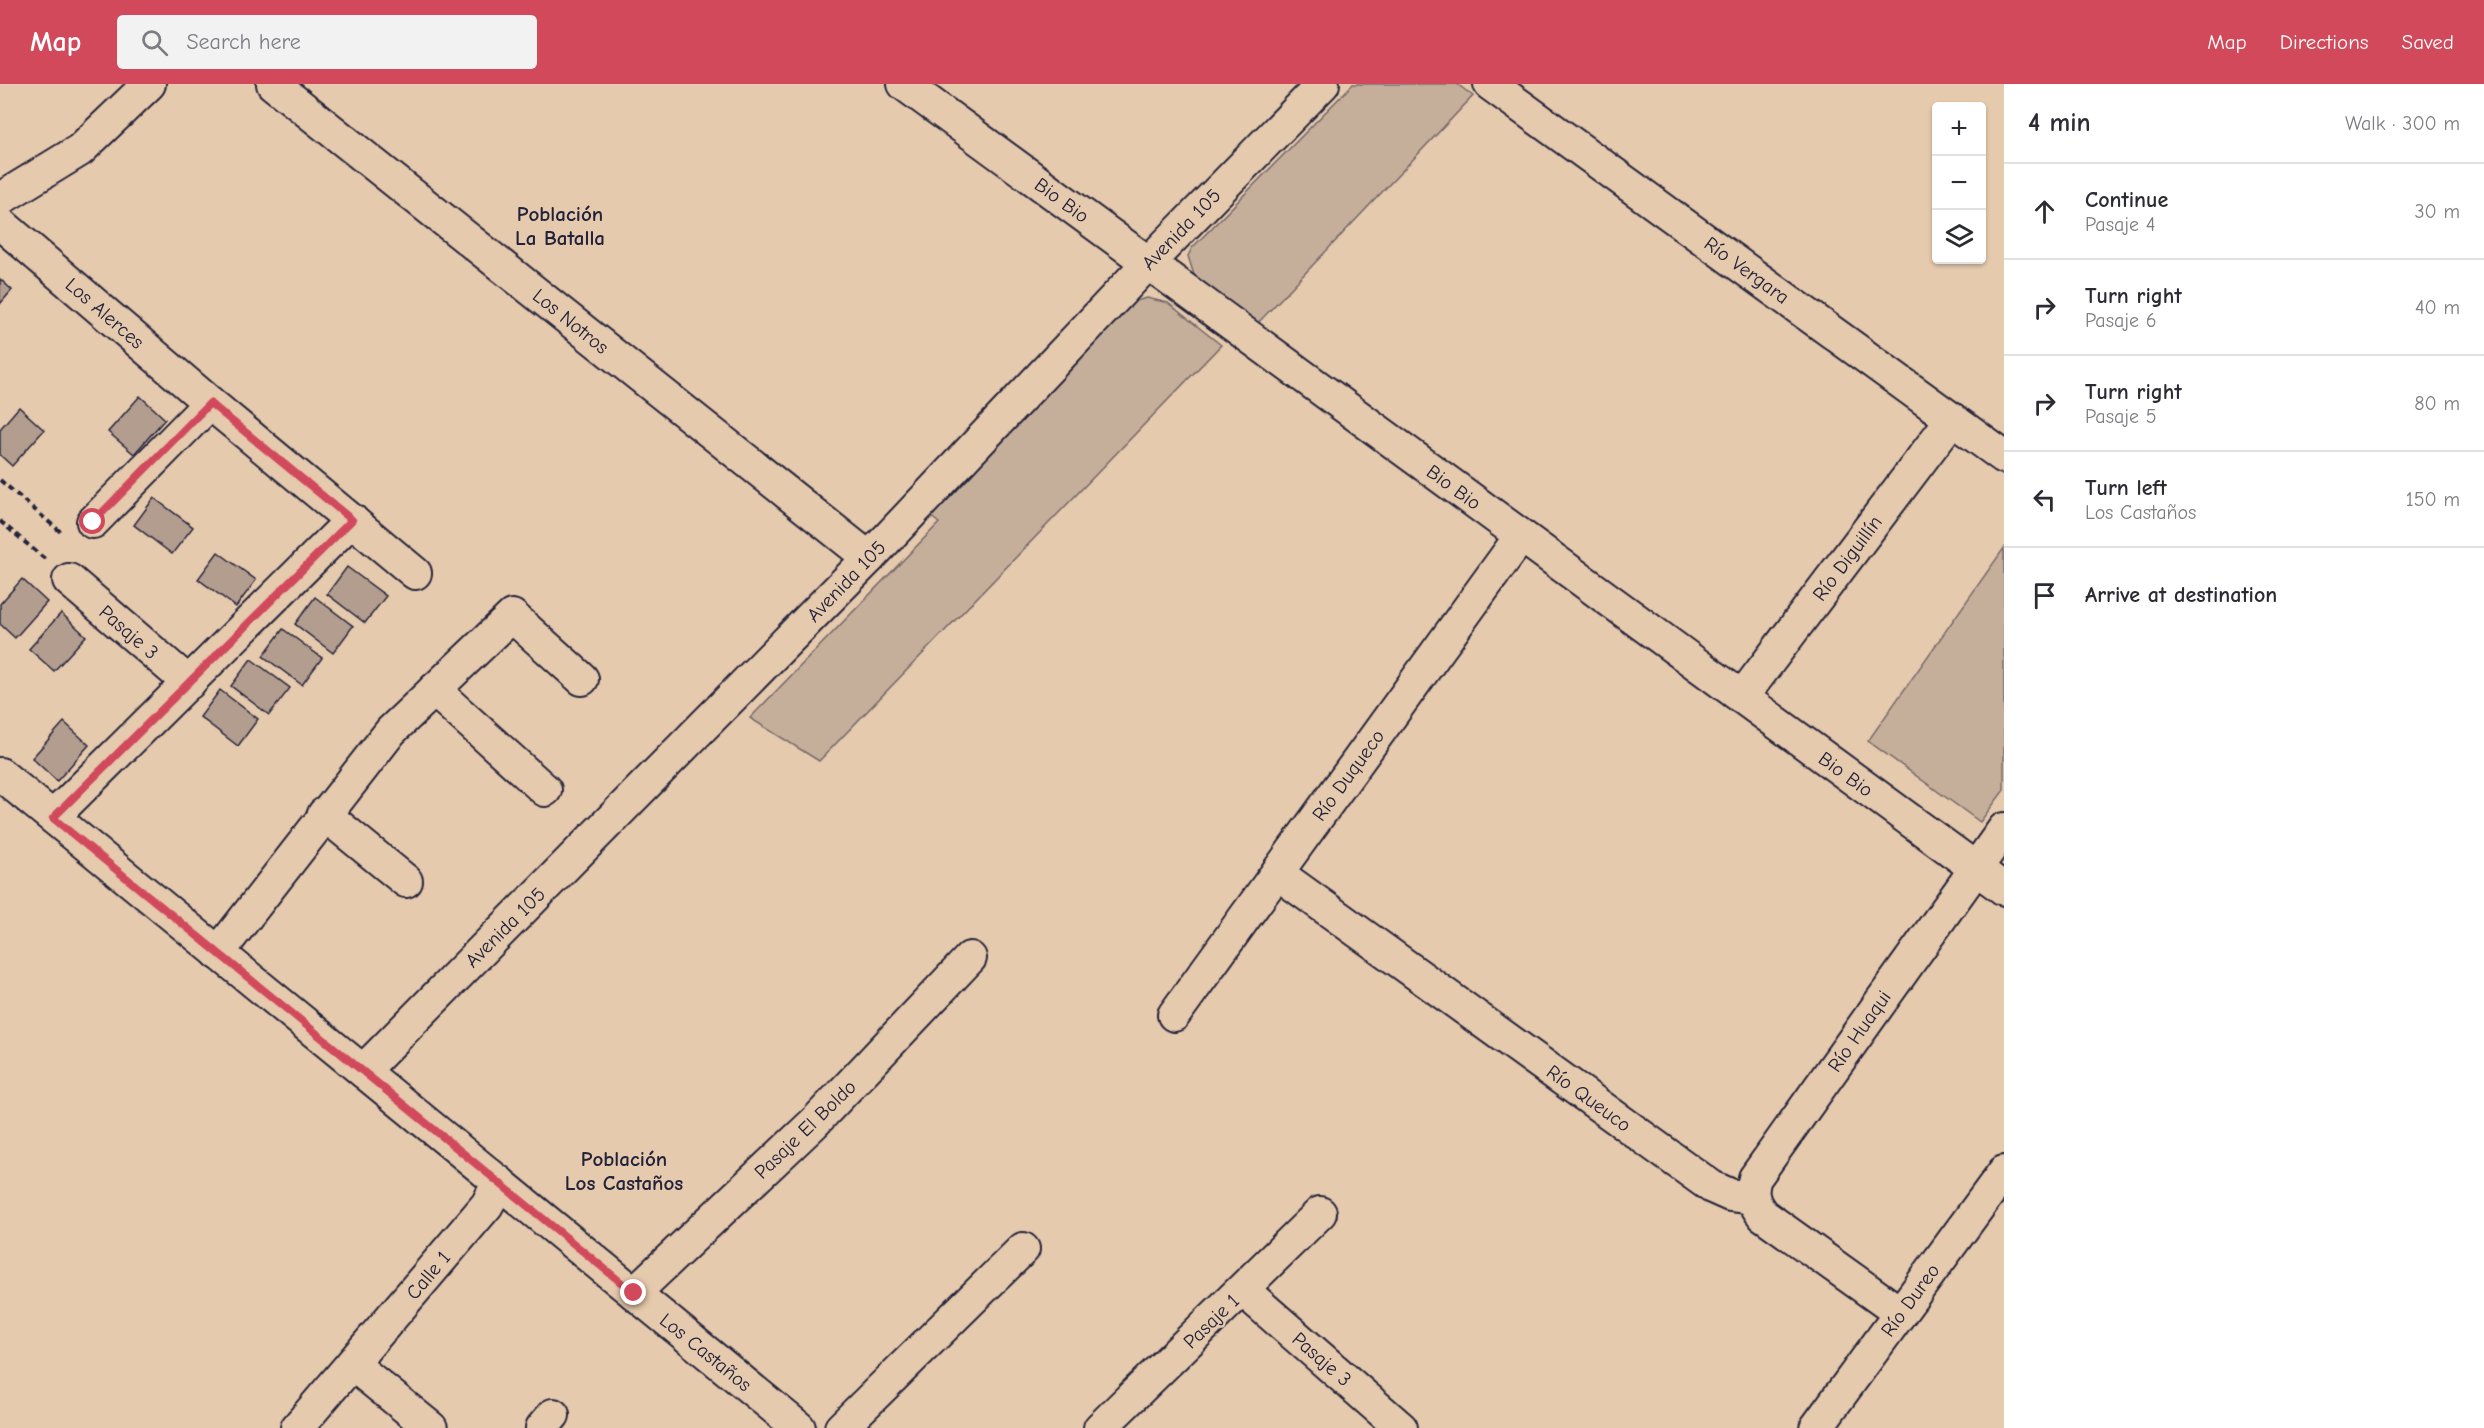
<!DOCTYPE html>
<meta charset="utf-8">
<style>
:root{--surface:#fff;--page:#f2f2f3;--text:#2b2b33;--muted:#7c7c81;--line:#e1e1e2;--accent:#d1495b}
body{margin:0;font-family:"Comic Neue",sans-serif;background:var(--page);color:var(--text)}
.controls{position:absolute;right:18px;top:18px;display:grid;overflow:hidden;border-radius:6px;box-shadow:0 2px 4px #0004}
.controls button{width:54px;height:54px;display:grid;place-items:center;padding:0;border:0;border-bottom:2px solid var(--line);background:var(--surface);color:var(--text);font:30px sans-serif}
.stop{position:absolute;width:18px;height:18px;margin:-14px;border:4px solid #d1495b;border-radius:50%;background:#fff}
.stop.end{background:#d1495b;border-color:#fff;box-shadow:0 2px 6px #0008}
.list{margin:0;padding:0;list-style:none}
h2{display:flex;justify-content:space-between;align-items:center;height:78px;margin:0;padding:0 24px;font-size:26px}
h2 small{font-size:20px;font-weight:400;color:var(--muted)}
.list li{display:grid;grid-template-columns:39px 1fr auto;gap:18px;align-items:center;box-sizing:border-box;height:96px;padding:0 24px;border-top:2px solid var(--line)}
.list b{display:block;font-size:22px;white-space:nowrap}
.list p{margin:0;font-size:20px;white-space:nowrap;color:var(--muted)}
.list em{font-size:20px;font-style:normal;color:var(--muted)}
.icon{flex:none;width:33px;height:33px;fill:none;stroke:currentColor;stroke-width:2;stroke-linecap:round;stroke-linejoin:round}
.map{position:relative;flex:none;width:2004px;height:1344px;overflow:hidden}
header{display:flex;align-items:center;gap:36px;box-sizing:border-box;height:84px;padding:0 30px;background:var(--accent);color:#fff}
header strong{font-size:28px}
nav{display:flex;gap:33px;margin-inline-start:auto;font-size:21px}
.search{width:420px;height:54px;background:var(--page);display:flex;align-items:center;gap:15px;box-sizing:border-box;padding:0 21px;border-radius:6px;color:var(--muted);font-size:22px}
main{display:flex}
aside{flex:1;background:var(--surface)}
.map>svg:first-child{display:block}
.green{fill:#c6af9a;stroke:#74686a;stroke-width:1.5}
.building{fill:#b39d8f;stroke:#22223b;stroke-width:1.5}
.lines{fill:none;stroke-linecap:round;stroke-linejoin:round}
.minor-casing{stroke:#22223b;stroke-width:36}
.path{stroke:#22223b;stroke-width:4;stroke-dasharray:6 4.5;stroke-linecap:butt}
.minor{stroke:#e6caad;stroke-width:32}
.route{stroke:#d1495b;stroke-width:8}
.labels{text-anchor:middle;stroke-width:5;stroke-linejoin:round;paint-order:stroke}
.street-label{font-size:20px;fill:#22223b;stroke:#e6caad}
.neighbourhood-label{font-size:21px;font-weight:bold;fill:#22223b;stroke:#e6caad}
</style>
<header>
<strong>Map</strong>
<div class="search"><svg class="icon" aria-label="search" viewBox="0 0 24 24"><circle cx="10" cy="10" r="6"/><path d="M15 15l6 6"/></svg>Search here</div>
<nav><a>Map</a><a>Directions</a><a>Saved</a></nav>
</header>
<main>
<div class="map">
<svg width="2004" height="1344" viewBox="0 0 2004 1344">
<rect width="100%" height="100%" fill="#e6caad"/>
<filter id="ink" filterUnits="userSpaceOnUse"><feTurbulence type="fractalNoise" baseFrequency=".0167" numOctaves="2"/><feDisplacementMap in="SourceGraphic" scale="12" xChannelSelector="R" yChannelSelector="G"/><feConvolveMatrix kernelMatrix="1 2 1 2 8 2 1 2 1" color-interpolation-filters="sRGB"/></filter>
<g filter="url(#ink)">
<g class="green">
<path d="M1353,0H1457L1473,12L1257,240L1194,191L1188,172L1192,164Z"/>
<path d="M1147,214L1168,219L1221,261L819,677L750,634L939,439L930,432L1121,227L1136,217Z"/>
<path d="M2004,464V706L1980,738L1868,657Z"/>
</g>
<g class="building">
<path d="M0,195L12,206L0,220Z"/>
<path d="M140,312L165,335L134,370L108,348Z"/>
<path d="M19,323L44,346L12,382L0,371V345Z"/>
<path d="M154,414L193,443L172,470L134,441Z"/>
<path d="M218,468L256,496L236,523L198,495Z"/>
<path d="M347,483L386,512L365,539L327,510Z"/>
<path d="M22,495L47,518L15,554L0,540V520Z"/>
<path d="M315,513L353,542L333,569L295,540Z"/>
<path d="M61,529L86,552L54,587L29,565Z"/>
<path d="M283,545L322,574L302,601L263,572Z"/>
<path d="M251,575L290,604L269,631L231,602Z"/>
<path d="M220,606L258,635L238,662L200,633Z"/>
<path d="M64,638L89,661L57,697L32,674Z"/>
</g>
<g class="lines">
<defs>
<g id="minor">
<path d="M273,0L869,474"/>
<path d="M904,0L2004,805"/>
<path d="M1490,0L2004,373"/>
<path d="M0,115L80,66L149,0"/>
<path d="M0,139L210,319L415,489"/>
<path d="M93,438L210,319"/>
<path d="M69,496L189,599"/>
<path d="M434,606L545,706"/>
<path d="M1742,613L1952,335"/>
<path d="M0,690L799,1344"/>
<path d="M324,730L406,797"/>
<path d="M53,733L352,436"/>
<path d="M1277,789L1712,1103L1730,1111L1753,1114"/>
<path d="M218,869L391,647L512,532L582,595"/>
<path d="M1174,931L1521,452"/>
<path d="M363,987L869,474L1148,179L1323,0"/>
<path d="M1243,1206L1401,1344"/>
<path d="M634,1209L814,1039L970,874"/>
<path d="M1900,1229L1763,1131C1753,1119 1750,1109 1755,1094L2004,745"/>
<path d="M352,1280L431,1344"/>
<path d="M297,1344L487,1121L499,1098"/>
<path d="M542,1344L553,1331"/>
<path d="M841,1344L1023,1165"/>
<path d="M1100,1344L1320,1129"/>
<path d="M1816,1344L2004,1088"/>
</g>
</defs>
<use href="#minor" class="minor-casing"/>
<g class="path">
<path d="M0,396L63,450"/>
<path d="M0,437L46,476"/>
</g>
<use href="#minor" class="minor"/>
</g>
</g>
<g class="lines" filter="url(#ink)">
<path class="route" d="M93,438L210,319L352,436L53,734L634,1209"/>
</g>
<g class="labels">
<g class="street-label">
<text transform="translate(1062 116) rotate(36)" y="7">Bio Bio</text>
<text transform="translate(1181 145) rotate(-46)" y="7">Avenida 105</text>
<text transform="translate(1747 186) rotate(36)" y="7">Río Vergara</text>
<text transform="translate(105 229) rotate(41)" y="7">Los Alerces</text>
<text transform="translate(571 237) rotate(39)" y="7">Los Notros</text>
<text transform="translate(1454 403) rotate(36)" y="7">Bio Bio</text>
<text transform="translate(1847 474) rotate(-53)" y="7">Río Diguillín</text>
<text transform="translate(846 497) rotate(-46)" y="7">Avenida 105</text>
<text transform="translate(129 548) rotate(41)" y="7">Pasaje 3</text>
<text transform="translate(1846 690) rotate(36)" y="7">Bio Bio</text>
<text transform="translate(1348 691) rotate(-54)" y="7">Río Duqueco</text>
<text transform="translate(505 843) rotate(-45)" y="7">Avenida 105</text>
<text transform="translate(1859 947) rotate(-55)" y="7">Río Huaqui</text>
<text transform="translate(1589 1014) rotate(36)" y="7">Río Queuco</text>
<text transform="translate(805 1045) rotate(-44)" y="7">Pasaje El Boldo</text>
<text transform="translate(428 1191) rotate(-50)" y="7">Calle 1</text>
<text transform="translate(1910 1216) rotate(-54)" y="7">Río Dureo</text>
<text transform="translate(1211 1237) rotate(-44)" y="7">Pasaje 1</text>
<text transform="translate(706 1268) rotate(39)" y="7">Los Castaños</text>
<text transform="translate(1322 1275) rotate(41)" y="7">Pasaje 3</text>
</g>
<g class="neighbourhood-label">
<text x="560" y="137">Población<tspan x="560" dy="24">La Batalla</tspan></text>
<text x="624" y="1082">Población<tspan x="624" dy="24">Los Castaños</tspan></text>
</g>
</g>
</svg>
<div class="controls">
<button>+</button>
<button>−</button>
<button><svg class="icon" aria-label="layers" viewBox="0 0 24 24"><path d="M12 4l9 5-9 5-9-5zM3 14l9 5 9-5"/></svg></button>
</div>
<div class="stop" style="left:93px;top:438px"></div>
<div class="stop end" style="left:634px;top:1209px"></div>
</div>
<aside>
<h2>4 min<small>Walk · 300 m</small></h2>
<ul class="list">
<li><svg class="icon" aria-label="ahead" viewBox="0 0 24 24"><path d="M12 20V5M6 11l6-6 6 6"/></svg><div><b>Continue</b><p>Pasaje 4</p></div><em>30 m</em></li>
<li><svg class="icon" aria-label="right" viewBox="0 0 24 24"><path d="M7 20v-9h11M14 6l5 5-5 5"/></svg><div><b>Turn right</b><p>Pasaje 6</p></div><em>40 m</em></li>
<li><svg class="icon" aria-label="right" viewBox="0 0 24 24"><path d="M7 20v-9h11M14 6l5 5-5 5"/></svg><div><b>Turn right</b><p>Pasaje 5</p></div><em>80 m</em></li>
<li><svg class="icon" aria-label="left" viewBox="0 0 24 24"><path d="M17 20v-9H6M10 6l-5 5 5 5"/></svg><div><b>Turn left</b><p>Los Castaños</p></div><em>150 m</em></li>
<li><svg class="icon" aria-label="arrive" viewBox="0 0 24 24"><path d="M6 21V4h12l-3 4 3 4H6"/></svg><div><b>Arrive at destination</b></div></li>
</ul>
</aside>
</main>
